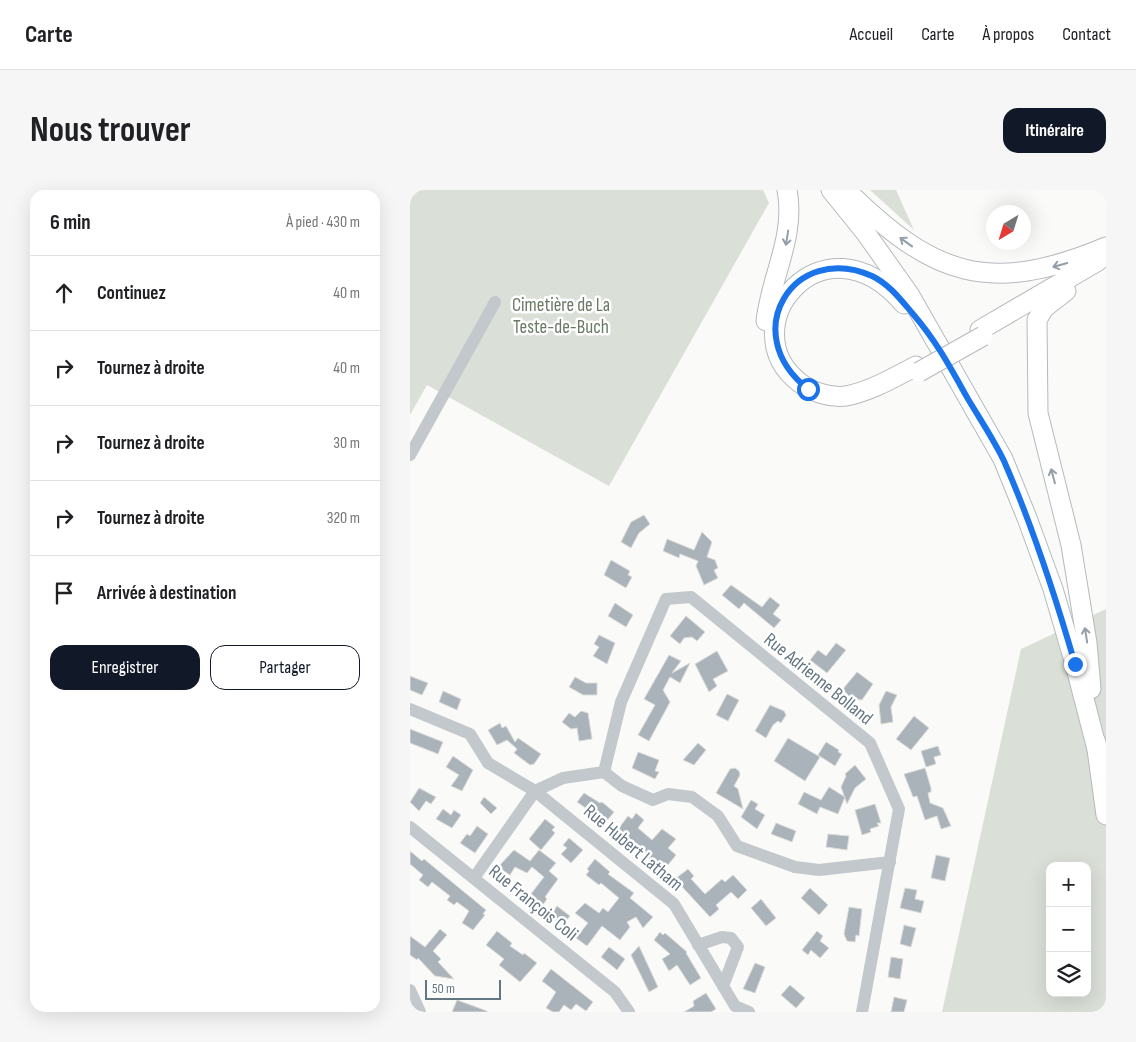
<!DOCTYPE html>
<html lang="fr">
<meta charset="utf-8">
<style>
:root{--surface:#fff;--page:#f6f6f6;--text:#202124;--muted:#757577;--line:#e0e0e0;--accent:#111827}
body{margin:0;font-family:"Sofia Sans Condensed",sans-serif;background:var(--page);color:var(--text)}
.controls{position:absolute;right:15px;bottom:15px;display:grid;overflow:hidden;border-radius:10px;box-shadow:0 5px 20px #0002}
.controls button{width:45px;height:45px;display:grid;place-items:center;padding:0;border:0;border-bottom:1px solid var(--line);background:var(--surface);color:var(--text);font:25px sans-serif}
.compass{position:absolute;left:576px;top:15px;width:45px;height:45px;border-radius:50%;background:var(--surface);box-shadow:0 5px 20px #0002;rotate:218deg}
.scale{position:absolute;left:15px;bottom:12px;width:76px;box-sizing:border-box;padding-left:5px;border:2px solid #657683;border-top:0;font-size:14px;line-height:18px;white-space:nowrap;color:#657683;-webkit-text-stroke:4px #fff;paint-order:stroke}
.stop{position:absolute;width:15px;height:15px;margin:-11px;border:4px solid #1a73e8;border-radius:50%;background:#fff}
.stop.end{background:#1a73e8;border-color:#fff;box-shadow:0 1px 5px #0008}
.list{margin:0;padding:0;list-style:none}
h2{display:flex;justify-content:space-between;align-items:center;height:65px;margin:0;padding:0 20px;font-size:21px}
h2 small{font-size:16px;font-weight:400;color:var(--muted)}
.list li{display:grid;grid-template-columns:32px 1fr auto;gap:15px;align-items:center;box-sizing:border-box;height:75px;padding:0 20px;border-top:1px solid var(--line)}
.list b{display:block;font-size:19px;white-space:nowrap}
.list em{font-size:16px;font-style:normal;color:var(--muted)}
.actions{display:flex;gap:10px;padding:15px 20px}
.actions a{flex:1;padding:11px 0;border:1px solid var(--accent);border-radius:15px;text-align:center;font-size:18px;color:var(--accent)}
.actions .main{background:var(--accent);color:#fff}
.icon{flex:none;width:28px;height:28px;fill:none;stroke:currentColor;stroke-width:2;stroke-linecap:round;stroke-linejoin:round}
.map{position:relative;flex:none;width:696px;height:822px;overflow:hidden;border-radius:15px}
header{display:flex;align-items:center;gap:30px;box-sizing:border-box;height:70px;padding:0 25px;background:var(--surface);border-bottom:1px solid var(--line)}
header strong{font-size:24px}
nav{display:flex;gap:28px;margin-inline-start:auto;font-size:18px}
.intro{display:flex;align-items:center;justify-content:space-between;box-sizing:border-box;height:120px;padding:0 30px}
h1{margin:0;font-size:35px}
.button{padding:12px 22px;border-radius:15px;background:var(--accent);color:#fff;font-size:18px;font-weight:700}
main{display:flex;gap:30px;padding:0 30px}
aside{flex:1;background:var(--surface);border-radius:15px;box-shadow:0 5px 20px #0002}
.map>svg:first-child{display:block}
.green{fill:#dadfd7;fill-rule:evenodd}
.building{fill:#aab3b9;stroke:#dcdcda}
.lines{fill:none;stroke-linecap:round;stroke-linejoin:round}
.primary-casing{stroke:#b5babe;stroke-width:21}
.street{stroke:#c3c8cc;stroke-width:12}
.primary{stroke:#fff;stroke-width:19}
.primary-bridge-casing{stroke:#b5babe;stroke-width:21;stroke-linecap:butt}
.primary-bridge{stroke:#fff;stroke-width:19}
.oneway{stroke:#939fa8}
.route{stroke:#1a73e8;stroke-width:6}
.labels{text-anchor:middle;stroke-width:5;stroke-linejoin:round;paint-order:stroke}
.park-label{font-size:19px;fill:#687a64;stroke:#fff}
.street-label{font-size:19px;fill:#657683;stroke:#fff}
</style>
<header>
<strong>Carte</strong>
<nav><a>Accueil</a><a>Carte</a><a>À propos</a><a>Contact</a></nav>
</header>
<div class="intro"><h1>Nous trouver</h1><a class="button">Itinéraire</a></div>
<main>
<aside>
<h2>6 min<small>À pied · 430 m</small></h2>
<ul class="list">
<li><svg class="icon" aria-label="ahead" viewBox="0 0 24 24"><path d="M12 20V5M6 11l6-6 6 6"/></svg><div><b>Continuez</b></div><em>40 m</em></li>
<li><svg class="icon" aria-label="right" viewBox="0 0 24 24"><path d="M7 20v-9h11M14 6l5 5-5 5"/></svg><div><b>Tournez à droite</b></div><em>40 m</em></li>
<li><svg class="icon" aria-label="right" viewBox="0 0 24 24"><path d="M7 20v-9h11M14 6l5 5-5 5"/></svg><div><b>Tournez à droite</b></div><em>30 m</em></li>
<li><svg class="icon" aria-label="right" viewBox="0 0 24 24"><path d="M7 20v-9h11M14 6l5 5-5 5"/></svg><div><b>Tournez à droite</b></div><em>320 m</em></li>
<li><svg class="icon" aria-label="arrive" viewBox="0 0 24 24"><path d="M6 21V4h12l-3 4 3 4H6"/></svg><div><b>Arrivée à destination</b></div></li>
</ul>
<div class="actions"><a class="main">Enregistrer</a><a>Partager</a></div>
</aside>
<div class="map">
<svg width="696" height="822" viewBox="0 0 696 822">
<rect width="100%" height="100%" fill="#fafaf8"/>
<g class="green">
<path d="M0,0H353L359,13L199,296L17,195L0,225Z"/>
<path d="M460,0H486L504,40Z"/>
<path d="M696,419V822H532L611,459ZM640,676H677V803H640Z"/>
</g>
<g class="building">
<path d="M234,325L240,334L229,343L221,358L211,352L221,332Z"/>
<path d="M292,342L302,352L297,367L305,370L308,378L304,380L308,388L294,395L286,376L288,371L270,364L269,368L253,361L257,349L284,360Z"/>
<path d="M201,370L220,381L218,385L222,387L216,398L194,385Z"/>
<path d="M321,395L352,417L360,407L370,415L363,424L371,430L364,438L334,413L329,419L312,405Z"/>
<path d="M205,413L223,425L216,437L198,426Z"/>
<path d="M276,426L295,442L287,451L282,447L274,448L270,454L260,446Z"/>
<path d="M189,445L205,453L197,474L183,466L189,457L184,454Z"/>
<path d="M426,453L436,460L417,483L400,470L408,460L416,466Z"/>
<path d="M307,461L318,481L303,489L307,496L299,502L285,474Z"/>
<path d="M259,465L271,471L262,483L280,473L270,493L260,487L253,500L260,512L239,551L228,545L245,515L234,509Z"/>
<path d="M447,482L463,494L452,510L441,509L433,499Z"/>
<path d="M0,486L18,493L12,505L0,500Z"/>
<path d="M165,487L176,493H187V505H173L159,497Z"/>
<path d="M33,501L51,509L47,520L29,512Z"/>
<path d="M476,501L487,505L481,517L483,532L471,534L469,515Z"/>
<path d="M317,504L329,510L318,531L306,525Z"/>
<path d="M360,515L374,521L376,525L371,533L368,531L363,535L356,548L345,541Z"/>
<path d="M171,521L178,523L182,549L169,551L167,538L161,539L152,532L159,523L165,527Z"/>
<path d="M504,526L519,538L501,560L486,549Z"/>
<path d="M90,533L92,538L96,536L105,552L108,548L131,564L124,574L120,575L104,563L107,559L97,550L87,555L78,540Z"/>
<path d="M0,539L33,552L28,564L0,553Z"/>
<path d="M378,548L410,567L395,591L364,571Z"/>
<path d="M416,552L429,560L428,562L432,564L425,576L408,565Z"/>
<path d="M288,553L296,560L284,575L273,570Z"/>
<path d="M528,556L531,565L524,567L526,574L516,577L511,561Z"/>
<path d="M228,562L249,570L245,581L249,582L245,589L222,578Z"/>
<path d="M43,566L63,580L52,601L41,596L49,585L36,577Z"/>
<path d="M445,575L456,589L445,598L437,614L431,597L436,586L435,584Z"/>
<path d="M325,578L329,581L330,585L324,596L328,599L333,619L306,603L320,579Z"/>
<path d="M515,578L521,598V602L518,603L520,613L533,618L541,636L531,639L527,626L515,630L507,606L503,607L494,584Z"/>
<path d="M419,597L435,607L428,624L410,617L407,624L388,614L394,602L411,610Z"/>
<path d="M9,598L26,607L21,614L16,611L9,621L0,612Z"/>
<path d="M174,603L190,613L192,612L204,622L196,632L167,612Z"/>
<path d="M74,607L87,618L81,624L70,613Z"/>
<path d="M341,610L348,614L345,619L355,625L347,639L331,627Z"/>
<path d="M465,614L471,633H467L469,636L460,639L461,642L452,645L445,620Z"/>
<path d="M33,619L41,625L44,620L51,625L42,638L26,629Z"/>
<path d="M226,623L234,630L228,638L242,650L252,639L266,649L258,658L266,665L253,681L206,642L218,626L222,629Z"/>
<path d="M135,629L145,637L142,640L145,643L131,660L119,649Z"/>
<path d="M366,633L386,641L382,652L361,644Z"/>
<path d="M67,636L78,644L65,663L50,653L57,644L60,646Z"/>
<path d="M418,644L439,646L437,660L416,657Z"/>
<path d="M159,648L173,660L161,673L151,664L157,658L153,655Z"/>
<path d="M104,660L120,671L129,660L146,673L139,681L148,689L135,707L137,709L130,719L117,709L134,687L122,677L117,683L105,677L100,685L88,677Z"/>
<path d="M0,661L12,671L14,669L76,720L73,724L75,725L63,740L52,733L59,721L47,712L44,715L37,710L40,706L22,692L18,697L9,690L13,685L0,674Z"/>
<path d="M526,665L540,668L535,691L521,688Z"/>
<path d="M185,669L200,682L198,684L224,703L220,708L243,727L233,738L226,727L217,732L220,737L210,750L192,736L177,756L166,748L178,733L165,723L175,713L189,723L193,718L198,722L209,708L191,693L189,695L176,685L179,681L177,679Z"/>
<path d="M278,679L284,686L281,689L295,704L312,689L315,692L323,685L337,700L328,709L321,702L306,715L309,719L300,727L265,689Z"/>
<path d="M400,698L418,715L409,725L391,708Z"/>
<path d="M495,698L507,700L505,709L514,711L511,723L490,718Z"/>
<path d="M351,709L366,728L356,736L341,718Z"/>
<path d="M147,716L160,726L152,736L140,727Z"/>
<path d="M439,717L452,719L449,746L446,745L445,752L437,751L434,744Z"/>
<path d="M494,735L506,738L501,757L490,754Z"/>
<path d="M30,739L37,745L23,761L31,769L28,772L44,789L25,786L8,768L7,770L0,765V746L15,757Z"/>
<path d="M87,741L102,753L100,756L113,765L114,763L127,773L110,792L89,775L94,769L76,755Z"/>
<path d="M407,741L413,746L410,751L419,758L410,768L401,760L398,765L392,760Z"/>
<path d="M250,742L253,745L255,743L277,762L276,763L291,788L280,795L267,775L259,781L252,769L260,764L244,750Z"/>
<path d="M229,756L248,797L239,802L221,765Z"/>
<path d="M199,757L215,769L207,780L191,767Z"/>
<path d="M481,767L493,769L490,789L478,787Z"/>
<path d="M345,773L355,777L345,803L333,799Z"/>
<path d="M141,779L183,812L176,821L166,814L161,820L154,815L149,822H143L136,818L146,802L132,791Z"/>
<path d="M380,795L395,808L386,818L371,805Z"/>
<path d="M296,803L306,819L301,822H274L284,816L283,811Z"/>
<path d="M484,807L497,810L494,822H481Z"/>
<path d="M47,810L77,821V822H42Z"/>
</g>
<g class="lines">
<defs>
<g id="primary">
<path d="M421,0L455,42L499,104L593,269L617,328L643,399L665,474L688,563"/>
<path d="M436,0C523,86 579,106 696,57"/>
<path d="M656,101L634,118L627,130L628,223L661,355L677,453L681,499"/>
<path d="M494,114C413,19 318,138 390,193C402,202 420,208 436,206C461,201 483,188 506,176"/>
<path d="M356,131C361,86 386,46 377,0"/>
<path d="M570,140L688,71"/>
<path d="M686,552L696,625"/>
</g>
</defs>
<use href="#primary" class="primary-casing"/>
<g class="street">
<path d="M0,265L85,112"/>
<path d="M0,519L60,544L78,573L125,601L64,688"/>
<path d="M194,582L211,512L256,409L281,407L460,553L489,619L452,822"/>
<path d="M0,637L205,802L219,822"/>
<path d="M288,755L312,747L321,748L328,757L313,796"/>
<path d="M0,800L10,822"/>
<path d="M339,822L325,816L264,714L125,601L153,588L194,582L212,596L243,610L258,604L282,607L308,626L327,656L385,677L409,680L480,672"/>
</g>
<use href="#primary" class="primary"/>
<defs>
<path id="primary-bridge" d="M509,182L573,146"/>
</defs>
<use href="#primary-bridge" class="primary-bridge-casing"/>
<use href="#primary-bridge" class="primary-bridge"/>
</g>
<defs><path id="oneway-shaft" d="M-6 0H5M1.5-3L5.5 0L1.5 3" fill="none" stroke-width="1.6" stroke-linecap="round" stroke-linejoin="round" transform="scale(1.25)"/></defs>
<g class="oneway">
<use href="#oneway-shaft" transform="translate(377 48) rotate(99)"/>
<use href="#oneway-shaft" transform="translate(496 52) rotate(-144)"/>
<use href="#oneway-shaft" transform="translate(650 75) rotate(164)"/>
<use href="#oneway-shaft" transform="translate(643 286) rotate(-105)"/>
<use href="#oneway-shaft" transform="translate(676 445) rotate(-99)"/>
</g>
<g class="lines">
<path class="route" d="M398,199C327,144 383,51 462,86C479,94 491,110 503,124C527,152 540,177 558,209C570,229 584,250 594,271C623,337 645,405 665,474"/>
</g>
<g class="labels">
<g class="park-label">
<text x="151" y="121">Cimetière de La<tspan x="151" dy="22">Teste-de-Buch</tspan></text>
</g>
<g class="street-label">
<text transform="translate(409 488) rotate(39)" y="7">Rue Adrienne Bolland</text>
<text transform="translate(224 657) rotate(40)" y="7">Rue Hubert Latham</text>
<text transform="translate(124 712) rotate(39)" y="7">Rue François Coli</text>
</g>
</g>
</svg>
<div class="controls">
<button>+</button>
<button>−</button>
<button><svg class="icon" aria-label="layers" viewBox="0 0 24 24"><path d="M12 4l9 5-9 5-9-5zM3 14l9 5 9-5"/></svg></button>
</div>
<svg class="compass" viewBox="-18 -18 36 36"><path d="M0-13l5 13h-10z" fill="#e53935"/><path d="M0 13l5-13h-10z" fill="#757577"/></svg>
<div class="scale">50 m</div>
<div class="stop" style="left:398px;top:199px"></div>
<div class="stop end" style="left:665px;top:474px"></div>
</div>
</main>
